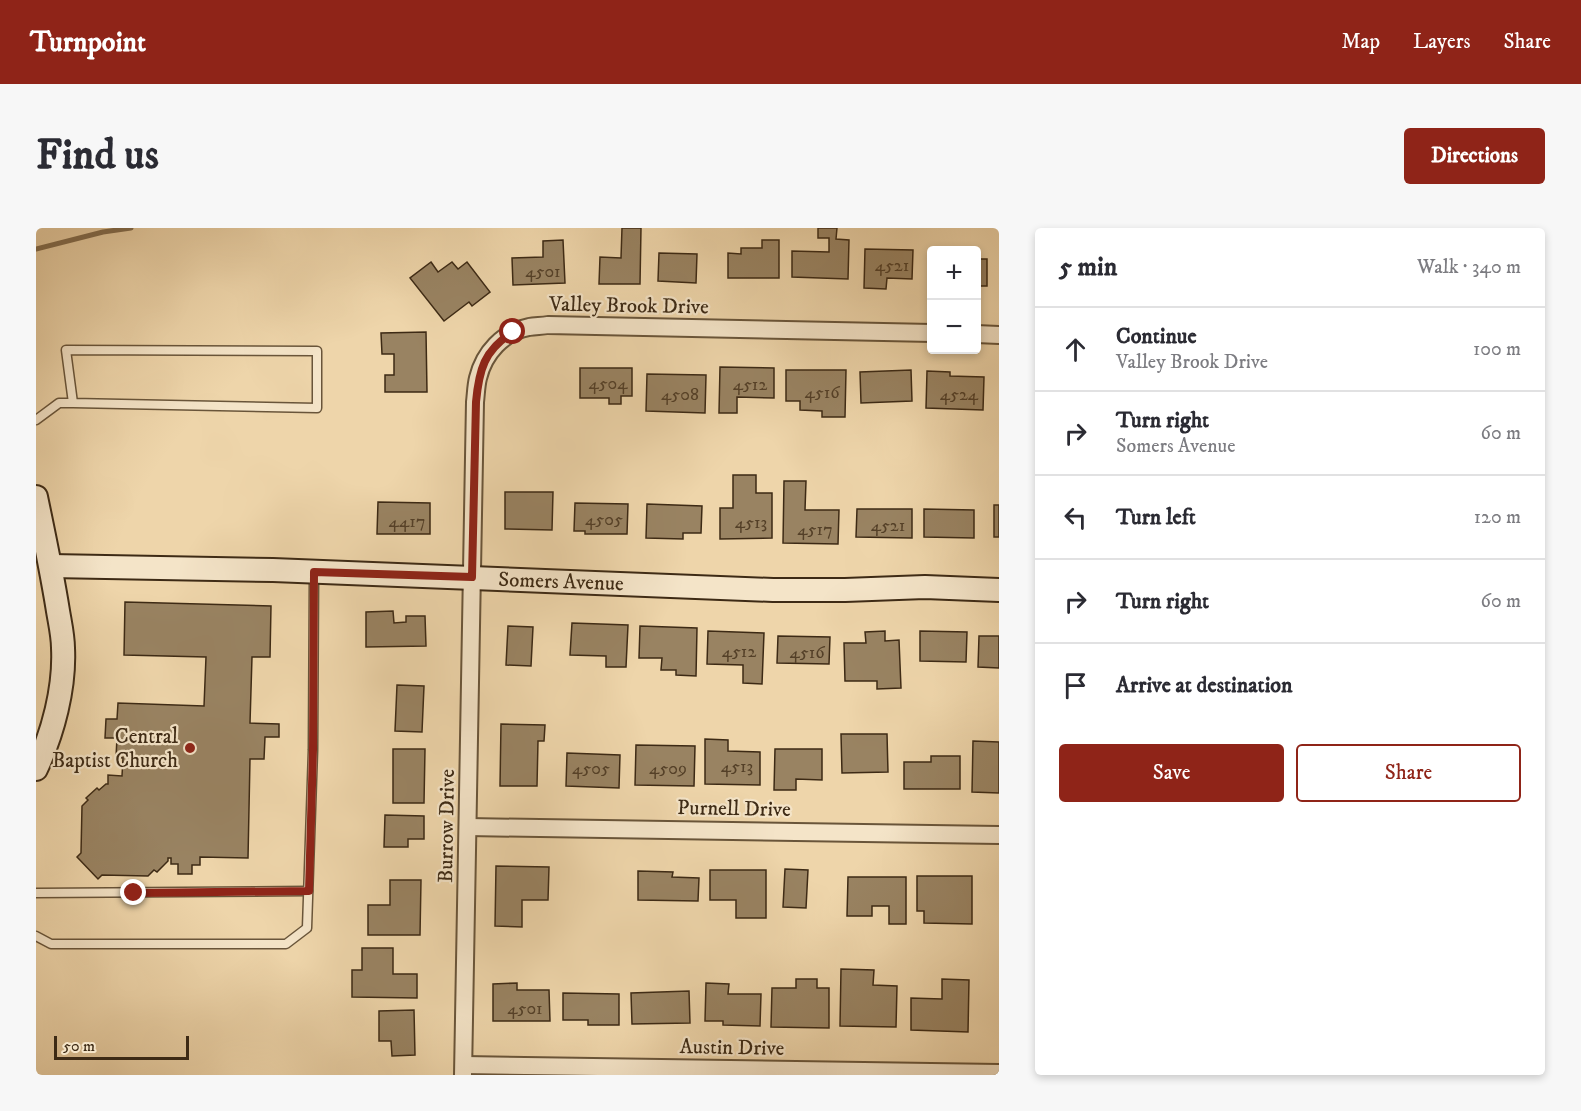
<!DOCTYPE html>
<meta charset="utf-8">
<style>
:root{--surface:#fff;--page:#f7f7f7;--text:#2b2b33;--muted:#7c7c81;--line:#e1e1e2;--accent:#8f2418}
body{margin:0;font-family:"IM FELL DW Pica",serif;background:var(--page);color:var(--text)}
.controls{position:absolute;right:18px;top:18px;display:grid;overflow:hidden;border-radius:6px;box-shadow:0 3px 9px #0003}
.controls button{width:54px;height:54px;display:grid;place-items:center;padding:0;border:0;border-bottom:2px solid var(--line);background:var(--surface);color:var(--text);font:30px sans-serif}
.scale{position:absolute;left:18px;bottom:15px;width:135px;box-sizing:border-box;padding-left:6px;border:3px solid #3d2a15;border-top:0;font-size:16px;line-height:21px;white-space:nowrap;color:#3d2a15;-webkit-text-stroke:4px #f4e4c8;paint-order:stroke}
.stop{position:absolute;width:18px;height:18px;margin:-14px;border:4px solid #8f2418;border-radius:50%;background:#fff}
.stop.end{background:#8f2418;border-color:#fff;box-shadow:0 2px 6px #0008}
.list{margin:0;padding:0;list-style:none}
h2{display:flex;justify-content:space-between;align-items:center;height:78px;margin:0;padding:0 24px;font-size:26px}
h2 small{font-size:20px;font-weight:400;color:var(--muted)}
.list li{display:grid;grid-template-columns:39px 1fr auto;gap:18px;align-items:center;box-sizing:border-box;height:84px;padding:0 24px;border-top:2px solid var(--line)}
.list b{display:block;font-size:22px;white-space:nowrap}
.list p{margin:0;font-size:20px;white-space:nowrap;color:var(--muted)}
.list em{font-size:20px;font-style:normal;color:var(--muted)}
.actions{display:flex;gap:12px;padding:18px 24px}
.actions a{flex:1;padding:14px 0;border:2px solid var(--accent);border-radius:6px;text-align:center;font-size:21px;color:var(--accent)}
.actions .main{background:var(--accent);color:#fff}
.icon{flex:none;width:33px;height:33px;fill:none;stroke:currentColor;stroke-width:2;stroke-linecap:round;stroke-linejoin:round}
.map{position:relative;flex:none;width:963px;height:847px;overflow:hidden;border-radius:6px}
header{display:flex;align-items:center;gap:36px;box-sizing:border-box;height:84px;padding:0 30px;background:var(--accent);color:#fff}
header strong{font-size:28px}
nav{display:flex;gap:33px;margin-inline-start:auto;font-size:21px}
.intro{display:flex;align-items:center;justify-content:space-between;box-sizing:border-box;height:144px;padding:0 36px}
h1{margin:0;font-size:42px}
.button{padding:15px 27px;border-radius:6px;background:var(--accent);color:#fff;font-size:21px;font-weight:700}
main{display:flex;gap:36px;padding:0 36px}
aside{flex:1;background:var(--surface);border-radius:6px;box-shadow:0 3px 9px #0003}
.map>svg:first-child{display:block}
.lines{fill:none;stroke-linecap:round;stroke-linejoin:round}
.stream{stroke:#836e50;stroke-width:5}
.building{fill:#998362;stroke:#3d2a15;stroke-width:1.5}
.lane-casing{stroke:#69553a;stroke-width:11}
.street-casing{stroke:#69553a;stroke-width:20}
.secondary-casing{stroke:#3d2a15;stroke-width:26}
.lane{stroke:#f4e4c8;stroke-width:8}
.street{stroke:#f4e4c8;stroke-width:16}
.secondary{stroke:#f4e4c8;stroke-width:22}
.route{stroke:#8f2418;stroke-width:8}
.poi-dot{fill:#8f2418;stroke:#f4e4c8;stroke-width:2}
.labels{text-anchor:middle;stroke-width:4.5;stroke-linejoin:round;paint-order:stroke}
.number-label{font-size:18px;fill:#544028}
.street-label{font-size:21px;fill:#3d2a15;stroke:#f4e4c8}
.poi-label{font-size:21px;fill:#3d2a15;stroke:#f4e4c8;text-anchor:end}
</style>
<header>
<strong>Turnpoint</strong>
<nav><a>Map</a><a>Layers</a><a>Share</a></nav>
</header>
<div class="intro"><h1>Find us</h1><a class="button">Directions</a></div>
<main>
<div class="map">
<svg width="963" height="847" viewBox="0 0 963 847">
<rect width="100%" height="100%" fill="#eed5aa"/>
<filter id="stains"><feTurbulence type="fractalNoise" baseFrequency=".00333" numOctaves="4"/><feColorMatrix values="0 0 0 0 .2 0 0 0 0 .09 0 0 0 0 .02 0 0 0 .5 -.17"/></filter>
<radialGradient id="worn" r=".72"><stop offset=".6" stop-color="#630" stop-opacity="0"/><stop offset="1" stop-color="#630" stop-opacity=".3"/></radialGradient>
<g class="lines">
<path class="stream" d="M0,21L67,4L95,0"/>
</g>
<g class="building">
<path d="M586,0H605L604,56H563L564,29L585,30Z"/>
<path d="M782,0H801L800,11L813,12L812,51L756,49V23L793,24V10H782Z"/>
<path d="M527,12L529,55L477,57L476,30L507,29V13Z"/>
<path d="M726,12H743V50H692V25L705,26V20H726Z"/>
<path d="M829,21L877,22L876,51L851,50L850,61L828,60Z"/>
<path d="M623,25L661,26L660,55L622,53Z"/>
<rect x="940" y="31" width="11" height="27"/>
<path d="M395,34L402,44L416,34L422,41L431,34L454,64L436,78L433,74L408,93L374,50Z"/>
<path d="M390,104L391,164H349V147H358V126H346L345,105Z"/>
<path d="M684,139L738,140V170L701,169V185H683Z"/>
<path d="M544,140H596V168H585V176H573V170H544Z"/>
<path d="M750,142H810L809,189H786V183L764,182V173H750Z"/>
<path d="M875,142L876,173L825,175L824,144Z"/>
<path d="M891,143L914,144V148L948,149L947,182L890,180Z"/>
<path d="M611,146L670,147L669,185L610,183Z"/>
<path d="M697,247H720V265H736V310L684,311V280H697Z"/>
<path d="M748,253H770L769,282H803L802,316L747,315Z"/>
<path d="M469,264H517L516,302L469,301Z"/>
<path d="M342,274L394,275V306H341Z"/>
<path d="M539,275L592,276L591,306H549V303H538Z"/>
<path d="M611,276L666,278L665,305H647V311L610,310Z"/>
<rect x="958" y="277" width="5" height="32"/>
<path d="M821,281H876V310L820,309Z"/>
<path d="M888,281L938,282V310L888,309Z"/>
<path d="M89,374L235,378L234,429H216L214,495L243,496V509H229L228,531H214L212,630L164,629V637H156V646H142V636H135V630H132V633L121,644L118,642L112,648L66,647L62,651L41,629L45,625L46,578L52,572L50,570L61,560L63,562L70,556H72V547L86,548L87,530L80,529L81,510H69L70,491H81L82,475L168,478L170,429L88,427Z"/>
<path d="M357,383L358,395L370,394V388H389L390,418L330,419V384Z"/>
<path d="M536,395L592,397L590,439H570V428L534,427Z"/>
<path d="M472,398L497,399L495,438L470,437Z"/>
<path d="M604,398L661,400L660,448L640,447V442H625L626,430H603Z"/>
<path d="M672,403L728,405L726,456L707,455V437L671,436Z"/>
<path d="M849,403V413L863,412L865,460L841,461V453H809L808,415H830L829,404Z"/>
<path d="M884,403L931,404L930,434L884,433Z"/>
<path d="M742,408L794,409L793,436L741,435Z"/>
<path d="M943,408H963V440L942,439Z"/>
<path d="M361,457L388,458L386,504L359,503Z"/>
<path d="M465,496L509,497L508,513H502L501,558H464Z"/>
<path d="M805,506H851L852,544L806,545Z"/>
<path d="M669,511L692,512V523L724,524V557L669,556Z"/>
<path d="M937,513L963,514V565L936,564Z"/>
<path d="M600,517L659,518L658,558L599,557Z"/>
<path d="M357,521H389L388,575H357Z"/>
<path d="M739,521H786V552L760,551V562H738Z"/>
<path d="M531,525L584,527L583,560L530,558Z"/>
<path d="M895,528H924V561H868V534H895Z"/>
<path d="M349,587L388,588V611H372V619H348Z"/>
<path d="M460,638L513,639L512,672H486V699L459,698Z"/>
<path d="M749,641L772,642L770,680L747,679Z"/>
<path d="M674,642H730V690H700V672H674Z"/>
<path d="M602,643L637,644L636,649L663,650L662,673L602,672Z"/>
<path d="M881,648H936V696L888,695V683H881Z"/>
<path d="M812,649H870V696H853V678H836V688H811Z"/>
<path d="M354,652H385L384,707H332V677H354Z"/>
<path d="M326,720H357V746H381V770L316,769V742H326Z"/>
<path d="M805,741L838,742L837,757L861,758L860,799L804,798Z"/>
<path d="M760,751H781V760H793V800L735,799L736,760H760Z"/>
<path d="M906,751L933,752L932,804L875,802V770L906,771Z"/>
<path d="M481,755V762H513L514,793H457V756Z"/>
<path d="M670,755L693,756L692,766H725L724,798L687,797V793H669Z"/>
<path d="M653,763L654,795L596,796L595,765Z"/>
<path d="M527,765L583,766V797H552V792H527Z"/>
<path d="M378,782L379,827L356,828L355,813H343V783Z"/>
</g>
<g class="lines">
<defs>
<g id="lane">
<path d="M0,192L23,175H37L281,180V123L30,122L37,175"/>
<path d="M0,665L272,663"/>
<path d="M0,708L15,716H250L271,700L277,522L278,346"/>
</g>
<g id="street">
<path d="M940,106L963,107"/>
<path d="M432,599L963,607"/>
<path d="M428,837L963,845"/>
<path d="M427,847L439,174C440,166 440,158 442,150C448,125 467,104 493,99C499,98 506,98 512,97L896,105"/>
</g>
<g id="secondary">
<path d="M0,269C8,307 16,345 22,383C24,395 27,408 27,420C29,460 17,505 0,541"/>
<path d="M15,338L237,342L737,362H809L889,359L963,362"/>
</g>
</defs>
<use href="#lane" class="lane-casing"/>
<use href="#street" class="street-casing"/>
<use href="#secondary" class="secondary-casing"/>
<use href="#lane" class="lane"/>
<use href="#street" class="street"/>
<use href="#secondary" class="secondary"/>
</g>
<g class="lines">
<path class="route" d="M98,665L273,663L277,522L278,344L436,349L440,174C443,142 448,122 477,104"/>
</g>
<circle class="poi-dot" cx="154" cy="520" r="6"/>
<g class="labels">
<g class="number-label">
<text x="856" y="43">4521</text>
<text x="507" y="49">4501</text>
<text x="572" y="161">4504</text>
<text x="714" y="162">4512</text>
<text x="786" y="170">4516</text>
<text x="644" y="172">4508</text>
<text x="923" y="172">4524</text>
<text x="568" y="297">4505</text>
<text x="371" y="299">4417</text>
<text x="715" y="300">4513</text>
<text x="852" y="303">4521</text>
<text x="779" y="307">4517</text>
<text x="703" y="429">4512</text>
<text x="771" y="430">4516</text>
<text x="701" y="544">4513</text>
<text x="555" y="546">4505</text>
<text x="632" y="546">4509</text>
<text x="489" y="786">4501</text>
</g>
<g class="street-label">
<text transform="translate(593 77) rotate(1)" y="7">Valley Brook Drive</text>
<text transform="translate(525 353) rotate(2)" y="7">Somers Avenue</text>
<text transform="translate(698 580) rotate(1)" y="7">Purnell Drive</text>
<text transform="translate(410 598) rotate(-89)" y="7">Burrow Drive</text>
<text transform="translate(696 819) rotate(1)" y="7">Austin Drive</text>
</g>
<g class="poi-label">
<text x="142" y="515">Central<tspan x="142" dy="24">Baptist Church</tspan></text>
</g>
</g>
<rect width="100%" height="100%" filter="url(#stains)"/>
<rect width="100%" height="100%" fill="url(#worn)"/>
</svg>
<div class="controls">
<button>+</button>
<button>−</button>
</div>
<div class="scale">50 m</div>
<div class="stop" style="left:477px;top:104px"></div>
<div class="stop end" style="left:98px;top:665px"></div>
</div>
<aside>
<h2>5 min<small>Walk · 340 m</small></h2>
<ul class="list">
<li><svg class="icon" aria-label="ahead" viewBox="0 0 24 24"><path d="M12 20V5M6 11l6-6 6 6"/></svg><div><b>Continue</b><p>Valley Brook Drive</p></div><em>100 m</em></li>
<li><svg class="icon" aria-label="right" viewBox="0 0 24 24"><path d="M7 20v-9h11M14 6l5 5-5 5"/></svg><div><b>Turn right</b><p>Somers Avenue</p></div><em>60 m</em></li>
<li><svg class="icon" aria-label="left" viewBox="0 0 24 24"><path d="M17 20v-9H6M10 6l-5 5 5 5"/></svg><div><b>Turn left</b></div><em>120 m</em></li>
<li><svg class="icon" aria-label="right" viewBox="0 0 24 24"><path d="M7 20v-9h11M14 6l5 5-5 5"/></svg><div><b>Turn right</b></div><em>60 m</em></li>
<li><svg class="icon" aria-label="arrive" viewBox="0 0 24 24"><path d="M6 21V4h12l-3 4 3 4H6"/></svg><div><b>Arrive at destination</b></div></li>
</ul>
<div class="actions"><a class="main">Save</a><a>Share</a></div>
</aside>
</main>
